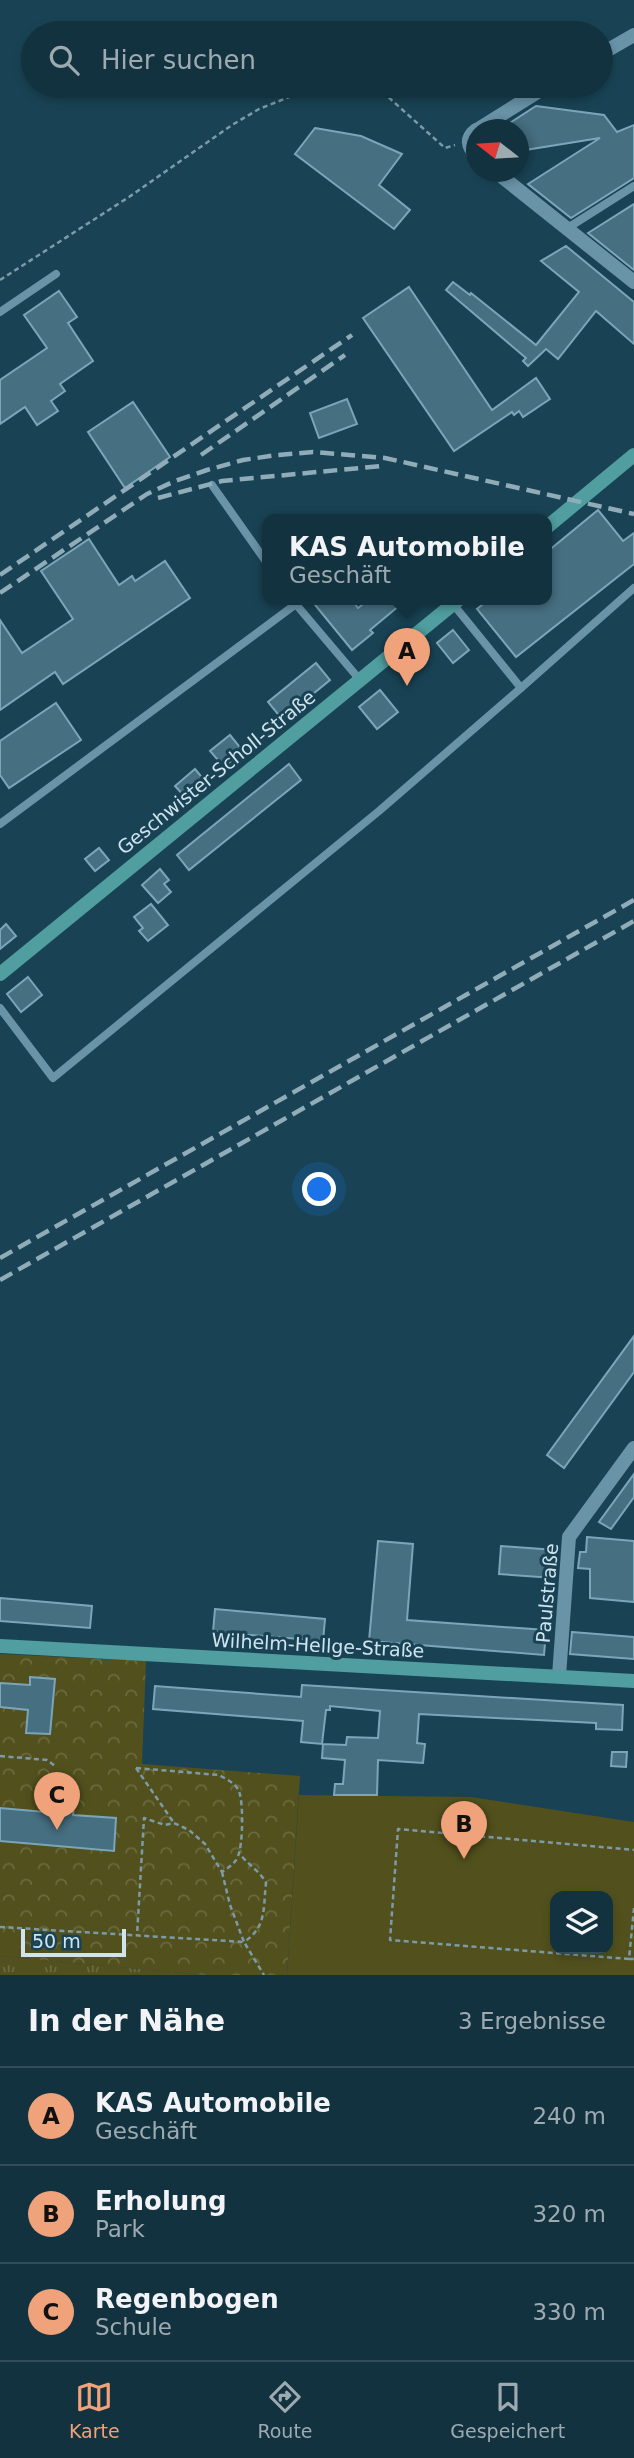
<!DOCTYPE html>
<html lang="de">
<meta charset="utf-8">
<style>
:root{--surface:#13323f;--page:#203e4a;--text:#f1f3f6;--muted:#9daab0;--line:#324d59;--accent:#f0a27a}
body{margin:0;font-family:"DejaVu Sans",sans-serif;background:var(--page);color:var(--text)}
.controls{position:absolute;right:21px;bottom:21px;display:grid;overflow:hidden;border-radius:14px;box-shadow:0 4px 10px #0003}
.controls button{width:63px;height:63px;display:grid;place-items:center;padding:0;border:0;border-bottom:2px solid var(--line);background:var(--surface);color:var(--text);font:35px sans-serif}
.compass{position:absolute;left:466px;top:119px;width:63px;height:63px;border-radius:50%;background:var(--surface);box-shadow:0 4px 10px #0003;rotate:287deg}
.scale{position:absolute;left:21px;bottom:18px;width:105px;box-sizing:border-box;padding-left:7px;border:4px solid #cfe4ef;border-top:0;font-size:19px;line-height:24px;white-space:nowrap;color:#cfe4ef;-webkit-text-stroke:5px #194354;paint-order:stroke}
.you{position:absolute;left:320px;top:1190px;width:24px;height:24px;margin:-18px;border:5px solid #fff;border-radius:50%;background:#1a73e8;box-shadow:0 0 0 10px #1a73e833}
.badge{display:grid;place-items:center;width:46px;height:46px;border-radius:50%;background:var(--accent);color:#111;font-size:23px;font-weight:700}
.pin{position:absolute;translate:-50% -58px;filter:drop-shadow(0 2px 4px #0008)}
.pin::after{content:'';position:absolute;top:37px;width:24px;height:21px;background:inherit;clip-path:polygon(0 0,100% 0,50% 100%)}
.popup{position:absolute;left:262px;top:514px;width:290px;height:91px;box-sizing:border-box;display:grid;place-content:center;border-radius:14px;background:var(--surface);filter:drop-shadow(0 2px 5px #0005);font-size:23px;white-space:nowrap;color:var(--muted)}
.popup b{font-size:26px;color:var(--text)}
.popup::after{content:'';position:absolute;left:50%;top:100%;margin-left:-14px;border:14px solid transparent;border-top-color:var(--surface)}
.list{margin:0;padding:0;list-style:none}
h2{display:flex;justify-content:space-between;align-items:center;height:91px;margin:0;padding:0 28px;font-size:30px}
h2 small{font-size:23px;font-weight:400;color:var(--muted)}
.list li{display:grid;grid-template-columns:46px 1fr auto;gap:21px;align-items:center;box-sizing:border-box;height:98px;padding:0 28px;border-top:2px solid var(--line)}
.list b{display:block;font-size:26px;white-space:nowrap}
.list p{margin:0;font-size:23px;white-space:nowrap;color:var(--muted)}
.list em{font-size:23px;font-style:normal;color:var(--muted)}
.icon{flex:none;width:38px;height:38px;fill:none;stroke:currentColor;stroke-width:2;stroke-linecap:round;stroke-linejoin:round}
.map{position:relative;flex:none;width:634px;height:1975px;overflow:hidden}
.search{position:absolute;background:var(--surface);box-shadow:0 4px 10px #0003;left:21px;right:21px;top:21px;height:77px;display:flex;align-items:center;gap:18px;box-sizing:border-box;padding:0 24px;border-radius:38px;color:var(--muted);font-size:26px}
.sheet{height:385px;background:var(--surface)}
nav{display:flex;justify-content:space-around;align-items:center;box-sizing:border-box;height:98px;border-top:2px solid var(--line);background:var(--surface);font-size:19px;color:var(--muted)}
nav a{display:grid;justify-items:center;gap:4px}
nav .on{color:var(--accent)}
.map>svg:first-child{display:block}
.grass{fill:url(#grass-tufts)}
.forest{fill:url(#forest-crowns)}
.garden{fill:#52511d;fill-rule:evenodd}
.building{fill:#466f81;stroke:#7ba6b9;stroke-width:2}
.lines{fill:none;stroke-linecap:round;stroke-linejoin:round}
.path{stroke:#7c9ba9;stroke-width:2.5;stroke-dasharray:5 3.5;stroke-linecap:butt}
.lane{stroke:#6993a7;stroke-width:8}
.street{stroke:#6993a7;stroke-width:14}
.secondary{stroke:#509e9f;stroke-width:14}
.rail{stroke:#90acb9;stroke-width:4.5;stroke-dasharray:14 7;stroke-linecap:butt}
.labels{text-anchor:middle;stroke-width:6;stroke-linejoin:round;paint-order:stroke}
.street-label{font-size:19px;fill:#cfe4ef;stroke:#194354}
</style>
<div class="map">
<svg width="634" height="1975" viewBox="0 0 634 1975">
<defs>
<pattern id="grass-tufts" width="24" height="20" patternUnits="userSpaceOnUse" patternTransform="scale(1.75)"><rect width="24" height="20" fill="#52511d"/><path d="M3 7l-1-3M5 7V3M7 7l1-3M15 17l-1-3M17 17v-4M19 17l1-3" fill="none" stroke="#6a6a3e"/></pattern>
<pattern id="forest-crowns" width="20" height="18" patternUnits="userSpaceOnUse" patternTransform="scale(1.75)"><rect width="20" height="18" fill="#52511d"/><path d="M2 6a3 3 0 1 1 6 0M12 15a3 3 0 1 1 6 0" fill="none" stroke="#6a6a3e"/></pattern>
</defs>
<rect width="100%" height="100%" fill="#194354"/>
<path class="grass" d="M0,1956L204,1975H0Z"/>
<path class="forest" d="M0,1654L146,1661L142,1764L300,1776L287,1975H204L0,1956Z"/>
<path class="garden" d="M299,1795L471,1797L634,1822V1975H287ZM555,1896H608V1949H555Z"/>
<g class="building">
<path d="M536,106L604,115L617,132L634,125V178L571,218L528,184L600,138L519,151V130H499Z"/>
<path d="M315,128L361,136L402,154L379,185L410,210L394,229L295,154Z"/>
<path d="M634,204V270L588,233Z"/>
<path d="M566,246L634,302V344L596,311L558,359L546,349L528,366L523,361L526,358L446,290L453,282L470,295L471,293L536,345L579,292L541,261Z"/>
<path d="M409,287L492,410L536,378L550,399L523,417L519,411L514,415L512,412L454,451L363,318Z"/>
<path d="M59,291L77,317L68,323L93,361L60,384L65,391L51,401L58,411L37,425L25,407L0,424V380L47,348L24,315Z"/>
<path d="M347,399L357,424L319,438L310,413Z"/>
<path d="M133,402L170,457L125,488L88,432Z"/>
<path d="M598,510L623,541L634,533V564L516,657L477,609L488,600H547V552Z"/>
<path d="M89,539L119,585L132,576L135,581L165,561L190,598L63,684L55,672L0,710V620L22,653L73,619L41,571Z"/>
<path d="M311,600H352L358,608L368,600H406L370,630L373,633L352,650Z"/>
<path d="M453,630L469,650L453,663L437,643Z"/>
<path d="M316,663L330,680L282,719L268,702Z"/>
<path d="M380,690L398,712L377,729L359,707Z"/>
<path d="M56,703L81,740L9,788L0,775V741Z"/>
<path d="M230,735L243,751L224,767L210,751Z"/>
<path d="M289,764L301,780L189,870L177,855Z"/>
<path d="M195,769L205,781L186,798L175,786Z"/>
<path d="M99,848L109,860L95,871L85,859Z"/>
<path d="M160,869L169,880L164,884L171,892L158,903L142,885Z"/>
<path d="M151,904L168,925L148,941L139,931L143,928L134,917Z"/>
<path d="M6,924L16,936L0,949V930Z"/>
<path d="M28,977L42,995L21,1012L7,994Z"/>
<path d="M634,1336V1372L564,1468L547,1455Z"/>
<path d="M634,1474V1497L611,1529L599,1522Z"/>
<path d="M587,1537L634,1541V1602L590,1598V1569L578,1568L580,1552H586Z"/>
<path d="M378,1541L413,1544L407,1620L546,1630L544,1655L369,1641Z"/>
<path d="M501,1546L555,1550L553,1578L499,1574Z"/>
<path d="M0,1598L92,1606L90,1628L0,1621Z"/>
<path d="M215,1609L325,1619L323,1641L213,1632Z"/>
<path d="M572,1632L634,1637V1659L570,1654Z"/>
<path d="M30,1677L55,1679L50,1734L26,1733L28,1710L0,1707V1683L30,1685Z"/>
<path d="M302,1685L623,1705L622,1730L596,1729V1723L419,1714L417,1743L425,1744L423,1763L378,1760L377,1795H334L335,1784H343L345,1760L322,1758L323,1744L346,1745L347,1737L378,1738L380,1711L330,1706V1710H326L322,1744L301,1742L303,1721L153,1709L155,1686L301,1697Z"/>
<path d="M612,1752H627L626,1767L611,1766Z"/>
<path d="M47,1804L74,1806L73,1815L116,1818L114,1851L0,1841V1808L45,1812Z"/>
</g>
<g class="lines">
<g class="path">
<path d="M376,86L445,148L455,145"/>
<path d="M0,280L129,197L232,125L259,109L317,86"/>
<path d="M0,1756L47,1760L55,1766"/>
<path d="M136,1768L219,1775C226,1779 233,1782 238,1789C244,1799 243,1845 238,1856C235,1864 229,1867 222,1872L205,1844L189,1830L174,1823L165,1825L144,1818L137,1935"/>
<path d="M136,1768L174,1823"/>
<path d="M222,1872L230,1905L244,1942C267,1927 263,1908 266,1883C261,1872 247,1864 240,1854"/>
<path d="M634,1908L629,1959H634"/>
<path d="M0,1927L244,1942L264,1975"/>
<path d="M629,1959L390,1940L398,1829L634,1850"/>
</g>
<g class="lane">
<path d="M566,229L634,186"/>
<path d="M0,312L56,274"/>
<path d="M212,485L267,563"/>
<path d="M294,602L360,680"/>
<path d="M453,604L521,688L634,588"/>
<path d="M0,824L296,604"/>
<path d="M0,1008L53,1078L379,811L521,688"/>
</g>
<g class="street">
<path d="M601,54L634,35"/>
<path d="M476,130C466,138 467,146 476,155"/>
<path d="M477,130L547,86"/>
<path d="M496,172L634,282"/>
<path d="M559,1676L569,1537L634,1448"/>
</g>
<g class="secondary">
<path d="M547,527L634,455"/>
<path d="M0,974L458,600"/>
<path d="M0,1646L634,1681"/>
</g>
<g class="rail">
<path d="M201,455L345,355"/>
<path d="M158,498L222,481L381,466"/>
<path d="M0,575L352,335"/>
<path d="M0,593L147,494L175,481L207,470L243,460L277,455L313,452L385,458L634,514"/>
<path d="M0,1258L634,900"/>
<path d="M0,1280L634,921"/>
</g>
</g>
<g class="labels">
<g class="street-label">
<text transform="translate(216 772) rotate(-39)" y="7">Geschwister-Scholl-Straße</text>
<text transform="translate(547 1593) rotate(-85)" y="7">Paulstraße</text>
<text transform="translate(318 1645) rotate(3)" y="7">Wilhelm-Hellge-Straße</text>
</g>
</g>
</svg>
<div class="controls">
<button><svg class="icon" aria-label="layers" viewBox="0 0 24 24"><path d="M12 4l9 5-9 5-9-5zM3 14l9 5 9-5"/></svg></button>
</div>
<svg class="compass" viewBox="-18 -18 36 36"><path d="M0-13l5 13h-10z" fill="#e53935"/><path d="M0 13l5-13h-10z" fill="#9daab0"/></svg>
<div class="scale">50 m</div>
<div class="you"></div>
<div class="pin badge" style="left:407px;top:686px">A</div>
<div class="popup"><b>KAS Automobile</b>Geschäft</div>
<div class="pin badge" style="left:464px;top:1859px">B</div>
<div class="pin badge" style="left:57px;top:1830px">C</div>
<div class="search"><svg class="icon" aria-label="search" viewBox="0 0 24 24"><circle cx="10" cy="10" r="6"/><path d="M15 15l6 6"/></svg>Hier suchen</div>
</div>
<section class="sheet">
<h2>In der Nähe<small>3 Ergebnisse</small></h2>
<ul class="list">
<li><span class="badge">A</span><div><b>KAS Automobile</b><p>Geschäft</p></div><em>240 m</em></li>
<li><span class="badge">B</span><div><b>Erholung</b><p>Park</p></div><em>320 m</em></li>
<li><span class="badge">C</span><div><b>Regenbogen</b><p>Schule</p></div><em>330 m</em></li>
</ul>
</section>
<nav>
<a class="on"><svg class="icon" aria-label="map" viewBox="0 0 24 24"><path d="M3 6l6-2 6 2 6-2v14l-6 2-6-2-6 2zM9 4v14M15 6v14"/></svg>Karte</a>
<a><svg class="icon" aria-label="directions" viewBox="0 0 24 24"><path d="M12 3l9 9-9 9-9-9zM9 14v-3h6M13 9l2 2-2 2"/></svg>Route</a>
<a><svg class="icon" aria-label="saved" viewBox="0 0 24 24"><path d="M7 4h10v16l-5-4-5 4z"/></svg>Gespeichert</a>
</nav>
